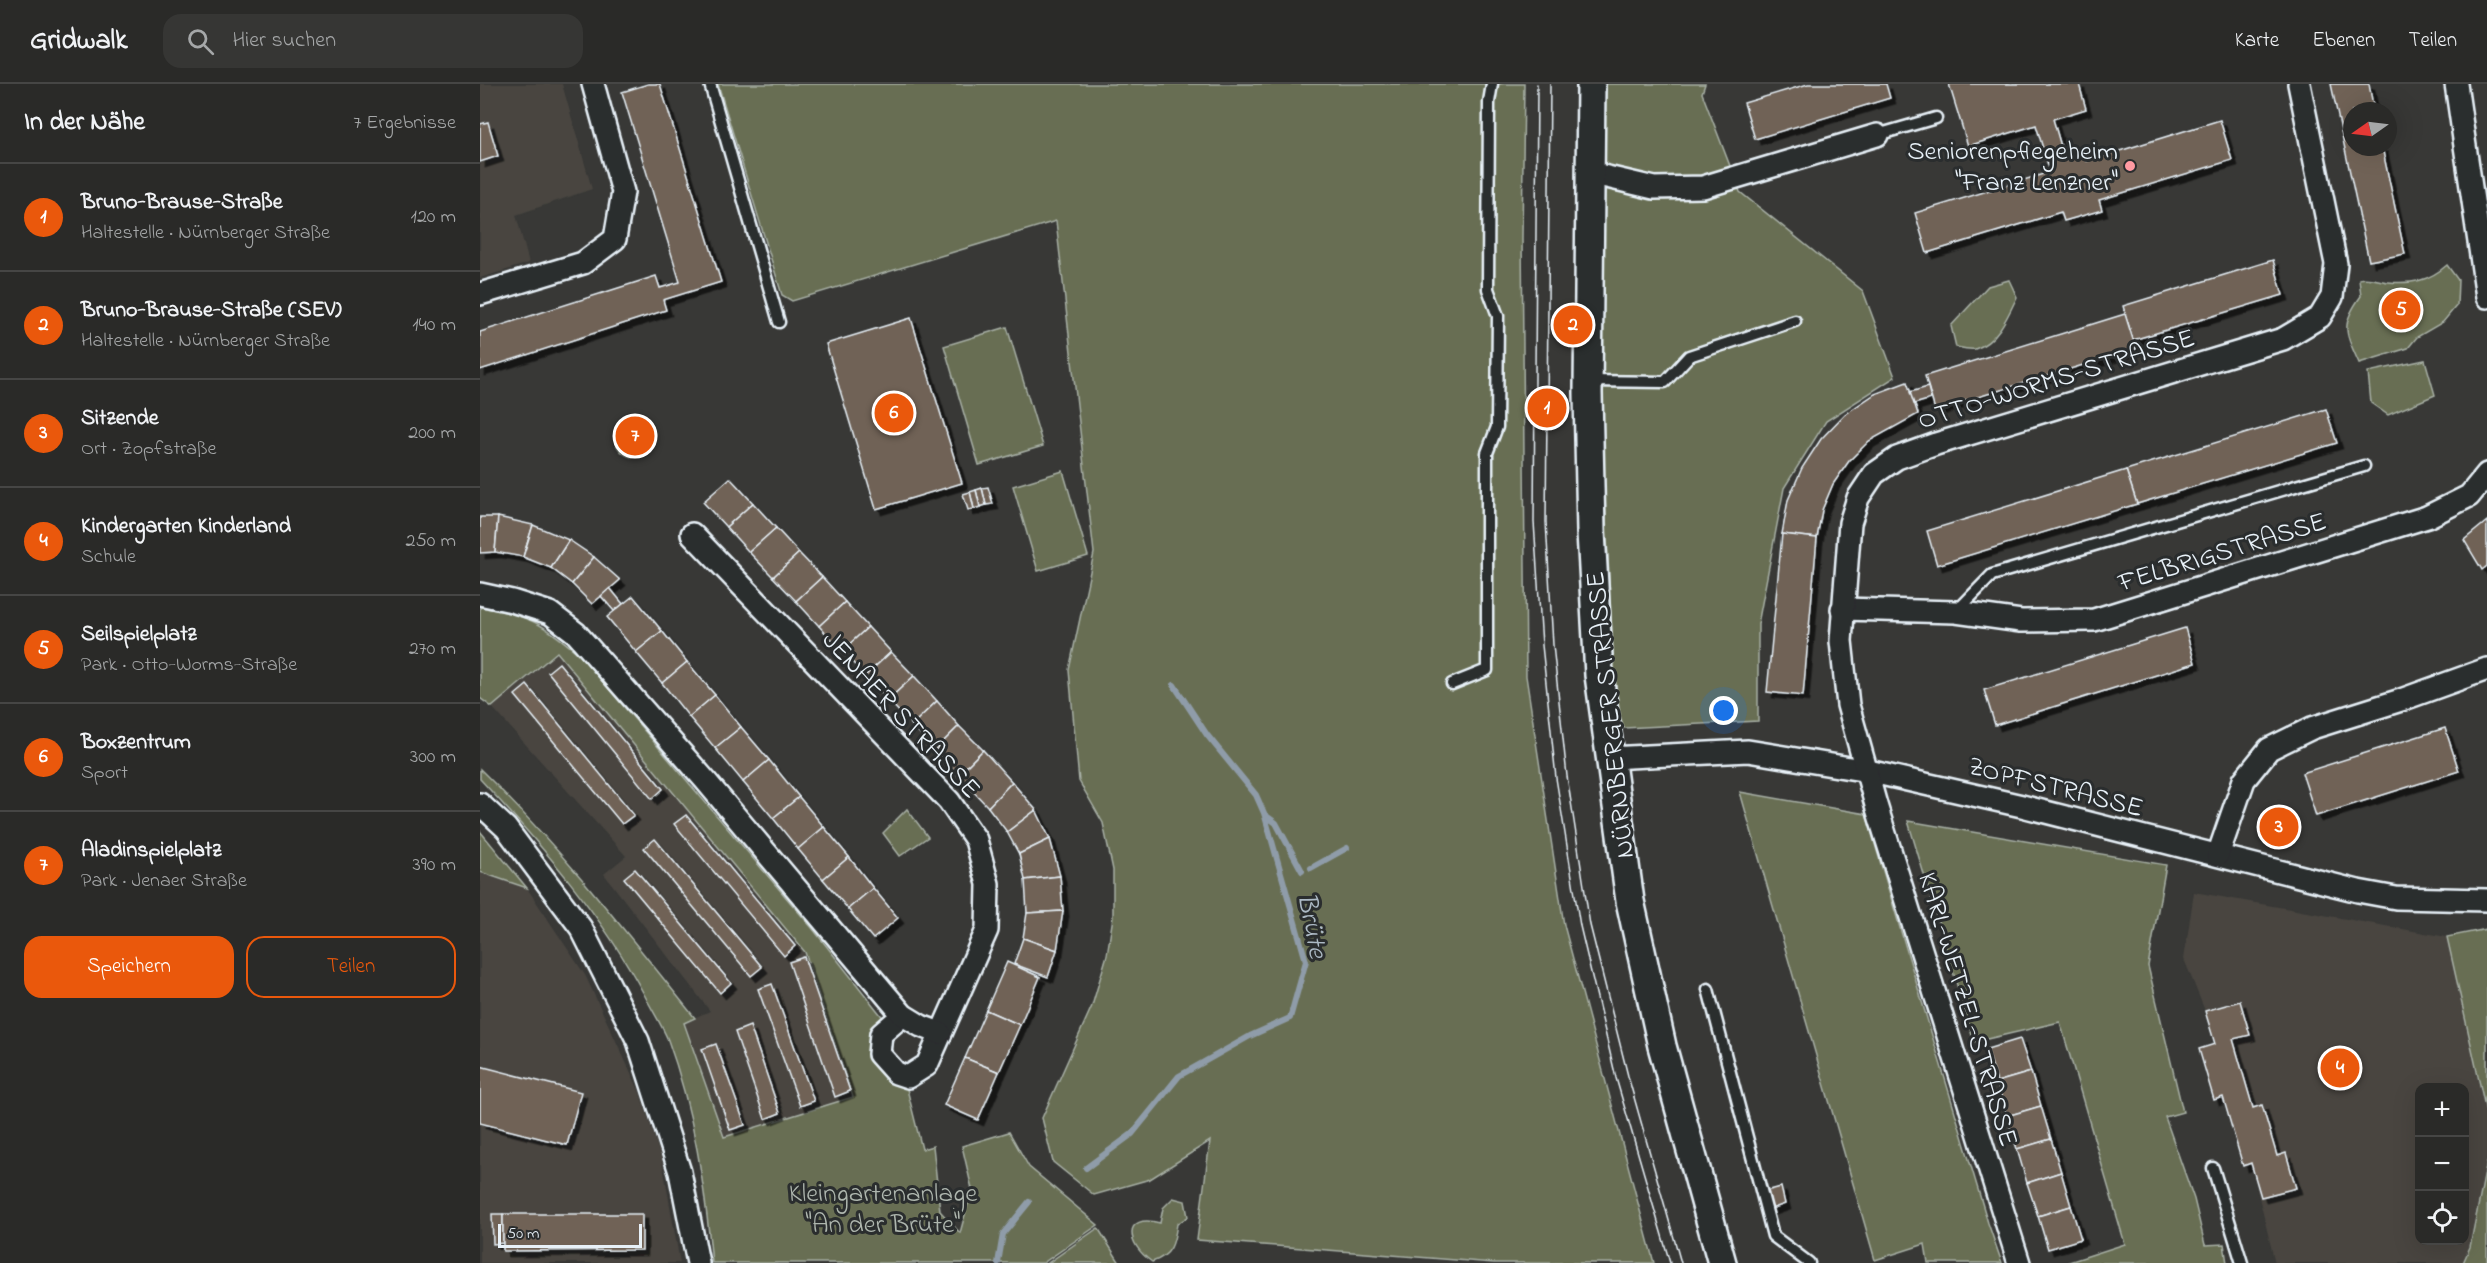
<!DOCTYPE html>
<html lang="de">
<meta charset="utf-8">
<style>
:root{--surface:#2a2a28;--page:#363634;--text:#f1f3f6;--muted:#a5a7a8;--line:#464645;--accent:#ea580c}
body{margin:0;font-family:"Indie Flower",sans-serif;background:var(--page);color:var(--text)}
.controls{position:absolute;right:18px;bottom:18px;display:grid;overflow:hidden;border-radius:12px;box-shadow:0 6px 24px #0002}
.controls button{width:54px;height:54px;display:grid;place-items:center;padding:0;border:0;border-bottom:2px solid var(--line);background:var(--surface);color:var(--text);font:30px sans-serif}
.compass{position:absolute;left:1863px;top:18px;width:54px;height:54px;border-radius:50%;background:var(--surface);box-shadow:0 6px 24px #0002;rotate:256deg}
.scale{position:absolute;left:18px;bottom:15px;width:144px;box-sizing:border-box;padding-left:6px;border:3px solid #e8f1f8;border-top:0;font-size:16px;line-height:21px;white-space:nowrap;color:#e8f1f8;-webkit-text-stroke:4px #2a2d2e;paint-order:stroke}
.you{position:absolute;left:1244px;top:627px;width:21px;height:21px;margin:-15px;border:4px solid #fff;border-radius:50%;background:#1a73e8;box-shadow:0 0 0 9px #1a73e833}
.badge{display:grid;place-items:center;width:39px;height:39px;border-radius:50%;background:var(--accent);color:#fff;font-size:20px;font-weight:700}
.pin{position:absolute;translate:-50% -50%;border:3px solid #fff;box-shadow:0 2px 6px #0006}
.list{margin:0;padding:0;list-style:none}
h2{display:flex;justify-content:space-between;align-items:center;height:78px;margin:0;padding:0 24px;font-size:26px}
h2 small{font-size:20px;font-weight:400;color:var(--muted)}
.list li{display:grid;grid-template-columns:39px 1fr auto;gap:18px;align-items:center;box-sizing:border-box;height:108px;padding:0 24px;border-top:2px solid var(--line)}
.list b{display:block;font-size:22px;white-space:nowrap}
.list p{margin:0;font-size:20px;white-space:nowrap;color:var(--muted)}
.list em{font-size:20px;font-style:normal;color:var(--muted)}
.actions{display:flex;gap:12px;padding:18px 24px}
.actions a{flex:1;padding:14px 0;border:2px solid var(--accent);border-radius:18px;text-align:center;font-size:21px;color:var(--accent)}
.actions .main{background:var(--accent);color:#fff}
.icon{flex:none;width:33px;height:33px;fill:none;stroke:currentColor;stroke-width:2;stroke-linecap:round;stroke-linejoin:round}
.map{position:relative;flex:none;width:2007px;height:1179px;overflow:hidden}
header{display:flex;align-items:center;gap:36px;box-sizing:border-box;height:84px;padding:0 30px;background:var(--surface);border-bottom:2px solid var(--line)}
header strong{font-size:28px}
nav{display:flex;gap:33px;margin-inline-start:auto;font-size:21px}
.search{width:420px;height:54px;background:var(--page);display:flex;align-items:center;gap:15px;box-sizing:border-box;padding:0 21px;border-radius:18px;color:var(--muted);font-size:22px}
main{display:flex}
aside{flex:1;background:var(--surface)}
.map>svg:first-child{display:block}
.built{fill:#484540;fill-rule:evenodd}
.green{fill:#686e53;stroke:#a8b0a6;stroke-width:1.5}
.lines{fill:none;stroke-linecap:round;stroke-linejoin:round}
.stream{stroke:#8f9ca9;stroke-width:6}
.building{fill:#6f6256;stroke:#e8f1f8;stroke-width:1.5;filter:url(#shadow)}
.service-casing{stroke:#e8f1f8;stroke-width:15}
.minor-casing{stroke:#e8f1f8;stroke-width:26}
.tertiary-casing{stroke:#e8f1f8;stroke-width:32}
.service{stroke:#2a2d2e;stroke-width:10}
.minor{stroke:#2a2d2e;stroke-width:21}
.tertiary{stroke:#2a2d2e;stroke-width:27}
.tram{stroke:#e8f1f8;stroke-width:1.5}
.poi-dot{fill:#ff9aa2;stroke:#2a2d2e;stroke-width:2}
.labels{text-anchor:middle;stroke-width:6;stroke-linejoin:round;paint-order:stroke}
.poi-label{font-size:27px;fill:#e8f1f8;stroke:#2a2d2e;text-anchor:end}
.street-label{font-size:27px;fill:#e8f1f8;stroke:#2a2d2e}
.park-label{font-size:27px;fill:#aeb6ae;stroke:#2a2d2e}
.water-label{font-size:28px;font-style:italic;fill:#acb9c4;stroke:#2a2d2e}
</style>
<header>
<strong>Gridwalk</strong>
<div class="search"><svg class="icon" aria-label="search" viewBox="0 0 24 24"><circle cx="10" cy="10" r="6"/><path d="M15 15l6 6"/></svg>Hier suchen</div>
<nav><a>Karte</a><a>Ebenen</a><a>Teilen</a></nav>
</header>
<main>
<aside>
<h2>In der Nähe<small>7 Ergebnisse</small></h2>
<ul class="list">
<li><span class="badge">1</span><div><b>Bruno-Brause-Straße</b><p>Haltestelle · Nürnberger Straße</p></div><em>120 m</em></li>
<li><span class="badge">2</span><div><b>Bruno-Brause-Straße (SEV)</b><p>Haltestelle · Nürnberger Straße</p></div><em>140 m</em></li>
<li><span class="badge">3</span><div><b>Sitzende</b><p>Ort · Zopfstraße</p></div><em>200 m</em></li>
<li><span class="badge">4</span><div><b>Kindergarten Kinderland</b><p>Schule</p></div><em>250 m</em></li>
<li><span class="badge">5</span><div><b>Seilspielplatz</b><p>Park · Otto-Worms-Straße</p></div><em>270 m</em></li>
<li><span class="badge">6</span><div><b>Boxzentrum</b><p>Sport</p></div><em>300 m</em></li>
<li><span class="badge">7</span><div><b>Aladinspielplatz</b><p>Park · Jenaer Straße</p></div><em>390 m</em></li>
</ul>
<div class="actions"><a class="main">Speichern</a><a>Teilen</a></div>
</aside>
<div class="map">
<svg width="2007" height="1179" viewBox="0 0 2007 1179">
<defs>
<filter id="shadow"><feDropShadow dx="5.5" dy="5.5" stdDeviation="0" flood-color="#0009"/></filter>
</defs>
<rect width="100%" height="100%" fill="#383836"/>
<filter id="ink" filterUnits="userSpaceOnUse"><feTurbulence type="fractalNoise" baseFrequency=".0167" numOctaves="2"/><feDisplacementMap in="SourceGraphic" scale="12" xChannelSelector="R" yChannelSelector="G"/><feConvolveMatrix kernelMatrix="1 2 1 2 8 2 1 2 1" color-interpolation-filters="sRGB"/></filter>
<g filter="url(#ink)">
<g class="built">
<path d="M0,0H82L112,105L36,131L49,179L0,194Z"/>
<path d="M77,568L325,868L374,1013L244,1054L204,938L230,927L124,790L146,772L12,623Z"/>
<path d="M0,788L47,804L105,891L159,1006L182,1076L200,1179H0Z"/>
<path d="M1714,808L1967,853L2007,1032V1078L1990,1163L1983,1179H1795L1771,1080L1763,1082L1743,1013L1734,1016L1719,965L1735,960L1725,927L1704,875ZM1940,1004H1984V1156H1940Z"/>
</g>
<g class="green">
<path d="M238,0H1044L1042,154L1046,592L1084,841L1174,1179H1014L717,1156L730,1057L670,1095L614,1111L573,1078L562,1034L612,922L627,871L633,833V786L623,739L599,697L589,586L614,469L576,137L312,217L302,211Z"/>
<path d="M1121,0H1225L1222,9L1260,108L1383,207L1415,293L1346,337L1304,404L1278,540V637L1144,644L1135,616L1121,331Z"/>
<path d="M1967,181L1978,196L1977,221L1963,238L1937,253L1928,264L1879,279C1865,248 1860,241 1881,212L1879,195C1889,192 1898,197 1908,198C1933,200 1949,197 1967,181Z"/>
<path d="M1529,196L1537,213C1528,232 1517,258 1495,265C1490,266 1481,264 1476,263L1471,242L1508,202Z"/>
<path d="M527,243L563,362L499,381L464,262Z"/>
<path d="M1945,276L1955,311L1908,331L1891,319L1888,288Z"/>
<circle cx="155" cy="353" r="20"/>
<path d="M583,387L608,472L558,487L533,402Z"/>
<path d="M0,523C48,531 63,539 100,571L333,845L404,935L393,972L401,989L427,1005L442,1065L453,1062L460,1127L480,1149L492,1105L482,1062L529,1048L549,1083L618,1141L563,1179H232C225,1104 214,1027 188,956C182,941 172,926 165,912C121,829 63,763 0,695V685C79,762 146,848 215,934L204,939L244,1053L373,1013L325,868L77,568L12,623L0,614Z"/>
<path d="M1260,708L1386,730L1508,1139L1522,1179H1448L1445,1160L1395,1176Z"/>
<path d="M427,725L448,753L420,772L403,749Z"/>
<path d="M1428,737L1686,781L1668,882L1703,1028L1685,1033L1714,1115L1725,1161L1744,1160L1747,1179H1586L1645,1160L1580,938L1494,958Z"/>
<path d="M0,747L47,804L0,788Z"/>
<path d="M2007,845V1032L1967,853Z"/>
<path d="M2007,1078V1179H1983L1990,1163Z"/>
<path d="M693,1114L705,1117L708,1133L697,1140C694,1160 692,1171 672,1178C646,1160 642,1129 680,1139L683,1124Z"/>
<path d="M618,1144L640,1179H568Z"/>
</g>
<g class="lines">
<g class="stream">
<path d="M785,731L796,739L822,787"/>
<path d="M831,784L867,764"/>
<path d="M606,1084L652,1050L699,992L770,952L810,934L826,877L784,729L776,711L727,651L694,601"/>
<path d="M518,1179L523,1150L549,1118"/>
</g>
</g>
<g class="building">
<path d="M168,0H180L241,198L183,216L186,226L0,286V248L176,192L180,204L200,198L142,8Z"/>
<path d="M1328,0H1406L1410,14L1275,55L1264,19Z"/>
<path d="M1469,0H1599L1606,25L1573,35L1585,76L1605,70L1607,77L1740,36L1752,76L1619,116L1622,126L1584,137L1581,128L1447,169L1435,129L1570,88L1556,41L1488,62Z"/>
<path d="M1851,0H1889L1894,27H1872V63H1902L1925,170L1889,177Z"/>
<path d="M8,38L18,72L0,78V40Z"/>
<path d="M1793,176L1803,211L1653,256L1643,222Z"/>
<path d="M1645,230L1656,265L1455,326L1445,292Z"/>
<path d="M431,234L482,399L396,425L346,260Z"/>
<path d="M1427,298L1438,330L1389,357L1369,377L1353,400L1342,426L1337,454L1302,450L1308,416L1322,384L1341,355L1365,330L1395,310Z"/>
<path d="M1448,303L1451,315L1434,320L1430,308Z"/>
<path d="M1846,325L1857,359L1657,420L1646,386Z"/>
<path d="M1646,386L1657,420L1457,481L1447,447Z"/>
<path d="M250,394L273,419L246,443L223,418Z"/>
<path d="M508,403L513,420L506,421L502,404Z"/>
<path d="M502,404L506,421L500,423L496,406Z"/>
<path d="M496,406L500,423L494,425L490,408Z"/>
<path d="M490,408L494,425L488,426L483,410Z"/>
<path d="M273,419L296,444L269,468L246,443Z"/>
<path d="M0,433H18L15,468L0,469Z"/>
<path d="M18,433L53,441L43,473L15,468Z"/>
<path d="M2007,437V482L2002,486L1984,456Z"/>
<path d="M53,441L89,456L71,484L43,473Z"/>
<path d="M296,444L319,469L293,493L269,468Z"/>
<path d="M1302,450L1337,454L1323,612L1287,608Z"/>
<path d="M89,456L114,473L92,500L71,484Z"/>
<path d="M319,469L342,493L316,517L293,493Z"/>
<path d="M114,473L140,496L112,520L92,500Z"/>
<path d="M342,493L365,518L339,542L316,517Z"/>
<path d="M130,504L143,520L134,527L121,512Z"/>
<path d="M153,512L182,547L156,568L127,533Z"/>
<path d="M365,518L388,543L362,567L339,542Z"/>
<path d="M388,543L411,568L385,592L362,567Z"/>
<path d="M1705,544L1715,579L1515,641L1504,606Z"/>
<path d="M182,547L207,578L182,599L156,568Z"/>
<path d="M411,568L434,592L408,616L385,592Z"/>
<path d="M207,578L235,611L209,633L182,599Z"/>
<path d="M79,579L183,705L172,715L68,588Z"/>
<path d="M434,592L457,617L432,641L408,616Z"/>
<path d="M47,601L154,731L142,740L35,611Z"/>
<path d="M235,611L261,643L235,664L209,633Z"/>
<path d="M457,617L479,642L455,666L432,641Z"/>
<path d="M479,642L503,666L478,691L455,666Z"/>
<path d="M261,643L289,676L263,698L235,664Z"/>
<path d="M1965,644L1979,687L1836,732L1822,689Z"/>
<path d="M503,666L532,698L508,723L478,691Z"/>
<path d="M289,676L319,713L293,734L263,698Z"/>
<path d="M532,698L556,726L527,748L508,723Z"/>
<path d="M319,713L344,743L318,765L293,734Z"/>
<path d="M556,726L570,755L539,770L527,748Z"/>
<path d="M206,731L315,862L304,872L194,740Z"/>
<path d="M344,743L369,773L343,795L318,765Z"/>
<path d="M175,755L282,883L271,892L164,764Z"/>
<path d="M570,755L580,792L545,796L539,770Z"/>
<path d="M369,773L393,804L368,825L343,795Z"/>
<path d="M155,785L251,899L240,909L144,794Z"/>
<path d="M580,792L583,827L547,829L545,796Z"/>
<path d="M393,804L418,834L393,855L368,825Z"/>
<path d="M583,827L577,866L543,854L547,829Z"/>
<path d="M543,854L577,866L568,893L534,880Z"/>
<path d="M324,873L370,1007L355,1013L309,878Z"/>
<path d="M527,878L560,893L540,941L506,926Z"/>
<path d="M292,900L334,1017L320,1022L278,905Z"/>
<path d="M1760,917L1770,951L1753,955L1773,1024L1782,1021L1797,1072L1806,1069L1816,1104L1781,1113L1771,1079L1763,1082L1743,1013L1734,1016L1719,965L1735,960L1725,927Z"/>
<path d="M506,926L540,941L519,988L485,974Z"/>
<path d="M270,942L300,1029L285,1035L255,948Z"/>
<path d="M1540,955L1551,988L1517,998L1507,965Z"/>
<path d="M236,960L265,1041L250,1046L222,965Z"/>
<path d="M485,974L519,988L498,1036L464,1021Z"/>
<path d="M0,982L101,1008L87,1061L0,1039Z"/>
<path d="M1551,988L1561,1022L1527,1032L1517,998Z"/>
<path d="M1561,1022L1571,1055L1537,1065L1527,1032Z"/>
<path d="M1571,1055L1581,1088L1547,1099L1537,1065Z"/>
<path d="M1581,1088L1591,1122L1558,1132L1547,1099Z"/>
<path d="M1301,1103L1305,1120L1291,1125L1286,1107Z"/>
<path d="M1591,1122L1601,1155L1568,1165L1558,1132Z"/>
<path d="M12,1130H23V1159L13,1160Z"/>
<path d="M23,1130H162V1166L23,1167Z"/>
</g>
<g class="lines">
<defs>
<g id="service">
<path d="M230,0L299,238"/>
<path d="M1397,51L1456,34"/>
<path d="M1108,297L1185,298L1209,272L1315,237"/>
<path d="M1476,528L1512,491L1884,382"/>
<path d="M972,600L1007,586V369L1017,343L1018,232L1008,205L1009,18L1012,0"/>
<path d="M1228,905L1293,1152L1329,1179"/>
<path d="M1733,1084L1762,1179"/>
</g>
<g id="minor">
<path d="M1976,0L2007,213"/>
<path d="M1110,89L1174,104L1223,103L1397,51"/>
<path d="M0,210L103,179L135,155L143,108L113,0"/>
<path d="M212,450L469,717L496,756L508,800L507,846L447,981L428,993L416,989L399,970L401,950L423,931"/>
<path d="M0,510L32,517L70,529L96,549L225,696L423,931L441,942L460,949"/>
<path d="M1362,525L1476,528L1541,537L1614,536L1947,433L1989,412L2007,390"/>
<path d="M1129,674L1268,667L1388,687L1542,722L1878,807L1916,814L2007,816"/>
<path d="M0,720L26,744L101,844L158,957L200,1088L218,1179"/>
<path d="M1738,771L1764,696L1789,665L1832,644L1921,616L2007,585"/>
<path d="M1539,1179L1396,721L1368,621L1361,557L1370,439L1378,414L1394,390L1417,374L1456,360L1803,255L1840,233L1852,213L1856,180L1819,0"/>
</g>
<path id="tertiary" d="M1111,0L1108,309L1111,448L1119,591L1150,817L1182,962L1242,1179"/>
</defs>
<use href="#service" class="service-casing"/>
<use href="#minor" class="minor-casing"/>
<use href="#tertiary" class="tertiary-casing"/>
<use href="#service" class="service"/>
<use href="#minor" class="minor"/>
<use href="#tertiary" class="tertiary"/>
<g class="tram">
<path d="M1057,0L1054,438L1062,561L1076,694L1100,842L1136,994L1190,1179"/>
<path d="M1070,0L1066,438L1073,561L1087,692L1110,841L1148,992L1201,1179"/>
</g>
</g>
</g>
<circle class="poi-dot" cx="1650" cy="82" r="6"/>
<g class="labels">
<g class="poi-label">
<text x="1638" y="75">Seniorenpflegeheim<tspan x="1638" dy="31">"Franz Lenzner"</tspan></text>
</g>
<g class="street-label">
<text transform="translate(1576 294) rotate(-17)" y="9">OTTO-WORMS-STRASSE</text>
<text transform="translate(1742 467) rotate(-17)" y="9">FELBRIGSTRASSE</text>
<text transform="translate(422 630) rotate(47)" y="9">JENAER STRASSE</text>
<text transform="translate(1129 631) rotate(-96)" y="9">NÜRNBERGER STRASSE</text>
<text transform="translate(1576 702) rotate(14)" y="9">ZOPFSTRASSE</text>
<text transform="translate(1489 925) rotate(73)" y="9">KARL-WETZEL-STRASSE</text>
</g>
<g class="park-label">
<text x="403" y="1117">Kleingartenanlage<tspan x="403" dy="31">"An der Brüte"</tspan></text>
</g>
<g class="water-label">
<text transform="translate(834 841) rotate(79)" y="10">Brüte</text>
</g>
</g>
</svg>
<div class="controls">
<button>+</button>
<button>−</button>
<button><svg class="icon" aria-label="locate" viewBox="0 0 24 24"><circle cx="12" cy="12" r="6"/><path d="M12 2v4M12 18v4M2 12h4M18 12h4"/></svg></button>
</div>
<svg class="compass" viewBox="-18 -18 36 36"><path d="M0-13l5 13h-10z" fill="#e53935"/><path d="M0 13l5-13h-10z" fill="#a5a7a8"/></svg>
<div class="scale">50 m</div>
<div class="you"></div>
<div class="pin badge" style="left:1067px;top:324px">1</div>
<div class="pin badge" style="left:1093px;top:241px">2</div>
<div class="pin badge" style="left:1799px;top:743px">3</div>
<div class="pin badge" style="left:1860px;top:984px">4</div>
<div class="pin badge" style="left:1921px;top:226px">5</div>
<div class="pin badge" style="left:414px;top:329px">6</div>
<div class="pin badge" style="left:155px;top:352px">7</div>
</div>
</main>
